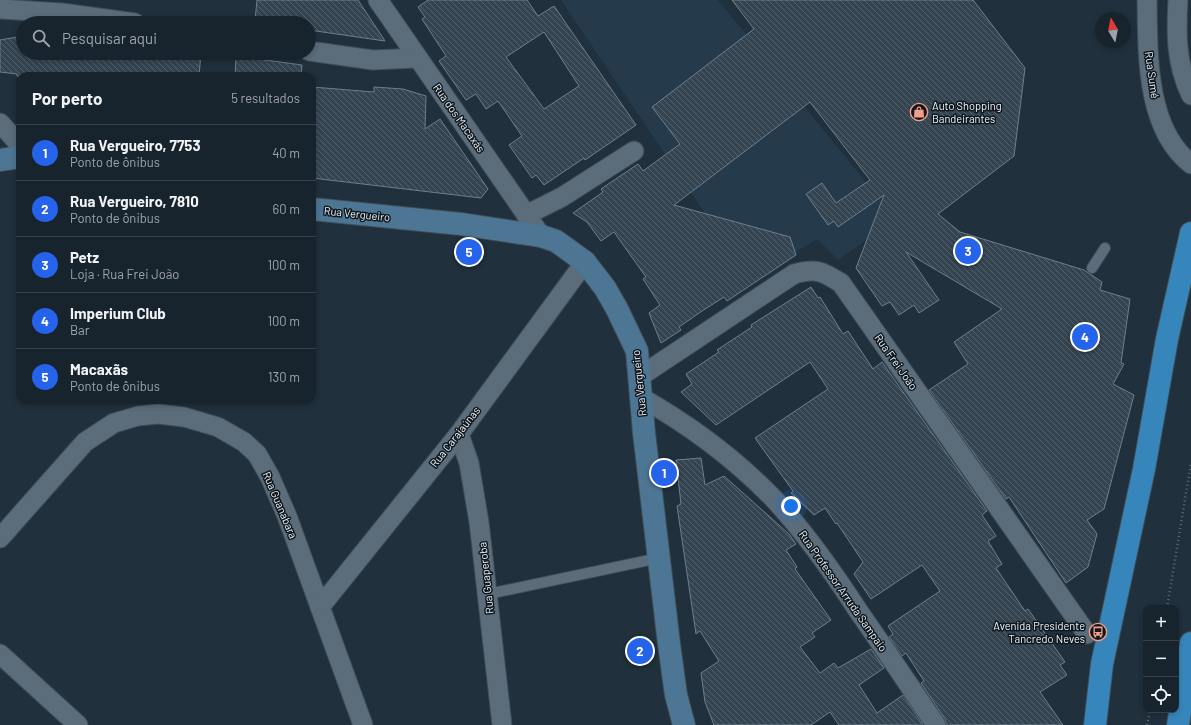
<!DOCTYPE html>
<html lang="pt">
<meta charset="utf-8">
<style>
:root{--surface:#18242d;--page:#253039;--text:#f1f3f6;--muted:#9fa4aa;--line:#364149;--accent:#2563eb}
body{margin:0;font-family:Barlow,sans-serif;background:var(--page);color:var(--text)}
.controls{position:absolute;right:12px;bottom:12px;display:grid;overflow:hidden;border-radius:8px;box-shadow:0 2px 6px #0003}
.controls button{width:36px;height:36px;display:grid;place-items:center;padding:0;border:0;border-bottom:1px solid var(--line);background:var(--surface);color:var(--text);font:20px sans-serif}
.compass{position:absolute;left:1095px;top:12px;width:36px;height:36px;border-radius:50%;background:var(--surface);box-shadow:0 2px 6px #0003;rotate:350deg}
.you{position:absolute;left:791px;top:506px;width:14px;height:14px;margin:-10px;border:3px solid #fff;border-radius:50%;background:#1a73e8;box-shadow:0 0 0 6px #1a73e833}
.badge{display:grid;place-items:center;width:26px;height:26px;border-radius:50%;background:var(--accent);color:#fff;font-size:13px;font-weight:700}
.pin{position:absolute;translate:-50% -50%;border:2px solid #fff;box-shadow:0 1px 4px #0006}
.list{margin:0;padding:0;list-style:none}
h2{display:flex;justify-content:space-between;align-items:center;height:52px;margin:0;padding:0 16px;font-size:17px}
h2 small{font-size:13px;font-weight:400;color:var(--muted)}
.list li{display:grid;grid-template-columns:26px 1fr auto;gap:12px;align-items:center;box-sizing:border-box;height:56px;padding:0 16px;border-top:1px solid var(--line)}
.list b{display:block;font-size:15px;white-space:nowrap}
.list p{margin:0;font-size:13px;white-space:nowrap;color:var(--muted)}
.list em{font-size:13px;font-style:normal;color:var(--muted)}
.icon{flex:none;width:22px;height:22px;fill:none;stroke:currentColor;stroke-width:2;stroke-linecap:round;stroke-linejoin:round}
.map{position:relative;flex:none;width:1191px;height:725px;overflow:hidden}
.search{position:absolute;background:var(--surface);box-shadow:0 2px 6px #0003;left:16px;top:16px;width:300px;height:44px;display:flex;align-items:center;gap:10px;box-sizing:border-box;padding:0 14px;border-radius:22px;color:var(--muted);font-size:15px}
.panel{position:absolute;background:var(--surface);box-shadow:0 2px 6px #0003;left:16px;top:72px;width:300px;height:332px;border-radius:12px}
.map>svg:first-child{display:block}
.built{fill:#253a4b}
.building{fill:url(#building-back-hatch);stroke:#6d7f8e;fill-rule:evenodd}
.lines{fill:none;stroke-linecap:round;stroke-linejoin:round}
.service-casing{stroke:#3f4d57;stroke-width:12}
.minor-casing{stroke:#3f4d57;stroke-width:21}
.secondary-casing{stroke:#3f4d57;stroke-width:24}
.trunk-casing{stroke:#3f4d57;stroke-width:24}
.path{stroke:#5e6c77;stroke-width:2.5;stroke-dasharray:1 3;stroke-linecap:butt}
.service{stroke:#5b6c7b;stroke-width:10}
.minor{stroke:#5b6c7b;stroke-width:19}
.secondary{stroke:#4d7694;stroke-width:22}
.trunk{stroke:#3686bc;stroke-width:22}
.labels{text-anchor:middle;stroke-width:3;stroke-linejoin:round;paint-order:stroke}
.street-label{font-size:11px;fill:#ebf5fd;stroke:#10171d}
.poi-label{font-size:11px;fill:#ebf5fd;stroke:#10171d;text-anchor:start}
</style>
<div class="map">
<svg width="1191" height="725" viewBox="0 0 1191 725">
<defs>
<pattern id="building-back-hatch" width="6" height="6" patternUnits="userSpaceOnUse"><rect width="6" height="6" fill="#344451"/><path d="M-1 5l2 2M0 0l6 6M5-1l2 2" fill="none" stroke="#52606b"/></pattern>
</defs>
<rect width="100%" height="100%" fill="#20303c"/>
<path class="built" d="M561,0H718L896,219L838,260L817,239L770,268L710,221Z"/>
<g class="building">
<path d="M257,0H358L385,41L309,30V23H264L255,21Z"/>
<path d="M428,0H527L538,16L554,6L636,125L585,160L584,158L544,185L536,175L532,178L509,145L522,136L498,101L486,109L476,94L466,100L439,61L446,56L422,19L425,17L418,7ZM544,32L579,86L544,109L506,57Z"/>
<path d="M732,0H973L1025,68L1014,156L938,214L960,232L1084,270L1102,282L1100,290L1130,299L1121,363L1124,364L1113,384L1134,395L1104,509L1087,520L1097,534L1088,567L1066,583L1009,497L1006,499L929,390L968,364L954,342L1002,309L906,252L939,300L919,313L914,305L899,315L890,302L882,306L856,268L884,195L838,227L834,221L828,225L806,194L822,183L836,203L870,180L810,102L674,205L790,237L796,255L727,301L724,297L702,311L679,327L681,330L661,343L649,313L660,305L643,279L646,277L614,232L601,241L587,222L573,213L603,192L601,189L638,164L643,171L680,144L652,107L754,29Z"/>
<path d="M23,36V53H201L199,76H17V74L0,72V40Z"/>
<path d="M236,56L302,65L301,76H235Z"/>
<path d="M312,87L374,92V87L403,89L426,96L425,129L440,119L488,189L481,198L312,178Z"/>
<path d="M811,287L818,298L820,297L843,334L848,331L873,369L882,362L987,511L982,515L996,536L988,541L1002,564L996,568L1025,611L1028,609L1065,662L1060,665L1067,675L1040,692L1063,725H947L945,719L921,683L924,681L906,653L902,656L889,637L893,634L888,626L940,591L922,565L871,599L854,574L863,562L837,523L836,524L825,508L814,515L791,493L793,491L755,438L828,389L810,362L716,425L681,392L692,384L686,374L719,352L717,350L752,327L751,325Z"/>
<path d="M701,458L705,485L724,476L789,534L796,544L786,550L797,567L795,569L831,620L812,633L815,637L800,647L820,673L834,663L838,668L871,649L884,668L859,685L877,713L903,695L923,725H839L830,712L811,725H714L705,702L701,673L719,661L700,631L696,634L677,506L681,504L676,460Z"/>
</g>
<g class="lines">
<defs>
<g id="service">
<path d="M1092,268L1105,248"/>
<path d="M488,594L659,558"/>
</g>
<g id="minor">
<path d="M378,0L541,236"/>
<path d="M1147,0C1148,52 1145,128 1191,164"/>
<path d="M1178,0C1176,34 1176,64 1191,95"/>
<path d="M0,9L62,13L135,23"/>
<path d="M309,51L373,60L417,58"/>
<path d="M0,123L20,145"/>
<path d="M526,215L562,197L634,151"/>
<path d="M639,377L794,274C816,268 822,271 841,283L1087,634"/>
<path d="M640,397C688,424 735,459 773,498C806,533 833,572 859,612C885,649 910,687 936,725"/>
<path d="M459,434L469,463L479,522L502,725"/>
<path d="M0,538L85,442L114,423L138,416L158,414L184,417L218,427L244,442L257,454L270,477L287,516L363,725"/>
<path d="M320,607L459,434L585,262"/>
<path d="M0,654L78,725"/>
</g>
<g id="secondary">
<path d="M0,160L20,157"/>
<path d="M312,209L461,224L541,236L556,241L585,262L605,288L617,309L637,351L644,433L669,644L676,695L684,725"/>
</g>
<g id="trunk">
<path d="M1095,725L1102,664L1144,469L1167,339L1191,233"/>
<path d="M1178,725L1191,643"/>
</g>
</defs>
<use href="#service" class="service-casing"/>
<use href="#minor" class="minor-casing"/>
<use href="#secondary" class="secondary-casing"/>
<use href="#trunk" class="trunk-casing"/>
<g class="path">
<path d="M1167,608L1191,463"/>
<path d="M1147,725L1150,710"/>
</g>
<use href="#service" class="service"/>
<use href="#minor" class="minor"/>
<use href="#secondary" class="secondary"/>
<use href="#trunk" class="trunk"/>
</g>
<defs>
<symbol id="shop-ring" viewBox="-11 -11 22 22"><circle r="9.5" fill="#10171d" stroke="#f49e8a" stroke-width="1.5"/><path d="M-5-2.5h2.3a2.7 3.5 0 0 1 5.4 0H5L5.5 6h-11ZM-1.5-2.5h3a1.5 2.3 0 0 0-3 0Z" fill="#f49e8a"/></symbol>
<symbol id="bus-ring" viewBox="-11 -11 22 22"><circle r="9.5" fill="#10171d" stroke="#f49e8a" stroke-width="1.5"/><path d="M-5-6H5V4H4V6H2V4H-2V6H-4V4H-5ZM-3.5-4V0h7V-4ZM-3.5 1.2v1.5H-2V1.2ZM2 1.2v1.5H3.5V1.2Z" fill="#f49e8a"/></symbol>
</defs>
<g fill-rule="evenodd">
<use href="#shop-ring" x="909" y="102" width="20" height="20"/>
<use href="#bus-ring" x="1088" y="622" width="20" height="20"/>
</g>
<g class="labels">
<g class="street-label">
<text transform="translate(1152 75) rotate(82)" y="4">Rua Sumé</text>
<text transform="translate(459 118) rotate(55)" y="4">Rua dos Macaxás</text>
<text transform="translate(357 214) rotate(6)" y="4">Rua Vergueiro</text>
<text transform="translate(896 362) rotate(55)" y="4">Rua Frei João</text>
<text transform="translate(639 383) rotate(-96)" y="4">Rua Vergueiro</text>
<text transform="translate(455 437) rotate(-52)" y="4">Rua Carajaúnas</text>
<text transform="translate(280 505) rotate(67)" y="4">Rua Guanabara</text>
<text transform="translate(486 578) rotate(-96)" y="4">Rua Guaperoba</text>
<text transform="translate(843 591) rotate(55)" y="4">Rua Professor Arruda Sampaio</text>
</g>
<g class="poi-label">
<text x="932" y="110">Auto Shopping<tspan x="932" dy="13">Bandeirantes</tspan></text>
<text x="1085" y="630" text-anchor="end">Avenida Presidente<tspan x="1085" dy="13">Tancredo Neves</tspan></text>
</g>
</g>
</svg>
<div class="controls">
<button>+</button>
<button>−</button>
<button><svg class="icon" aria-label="locate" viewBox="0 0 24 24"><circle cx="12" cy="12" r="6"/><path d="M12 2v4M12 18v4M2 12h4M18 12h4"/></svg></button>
</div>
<svg class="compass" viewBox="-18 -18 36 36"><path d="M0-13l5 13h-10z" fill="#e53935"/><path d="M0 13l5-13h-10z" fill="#9fa4aa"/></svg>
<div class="you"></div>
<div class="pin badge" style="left:664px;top:473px">1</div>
<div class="pin badge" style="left:640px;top:651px">2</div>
<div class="pin badge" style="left:968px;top:251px">3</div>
<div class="pin badge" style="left:1085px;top:337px">4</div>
<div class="pin badge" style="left:469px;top:252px">5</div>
<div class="search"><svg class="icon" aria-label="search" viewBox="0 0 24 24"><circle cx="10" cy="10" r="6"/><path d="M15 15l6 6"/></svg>Pesquisar aqui</div>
<section class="panel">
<h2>Por perto<small>5 resultados</small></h2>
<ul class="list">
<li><span class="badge">1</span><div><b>Rua Vergueiro, 7753</b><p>Ponto de ônibus</p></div><em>40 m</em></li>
<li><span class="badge">2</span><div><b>Rua Vergueiro, 7810</b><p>Ponto de ônibus</p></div><em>60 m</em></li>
<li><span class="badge">3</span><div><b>Petz</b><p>Loja · Rua Frei João</p></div><em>100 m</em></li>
<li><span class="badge">4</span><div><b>Imperium Club</b><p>Bar</p></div><em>100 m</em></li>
<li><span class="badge">5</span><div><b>Macaxãs</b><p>Ponto de ônibus</p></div><em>130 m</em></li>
</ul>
</section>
</div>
